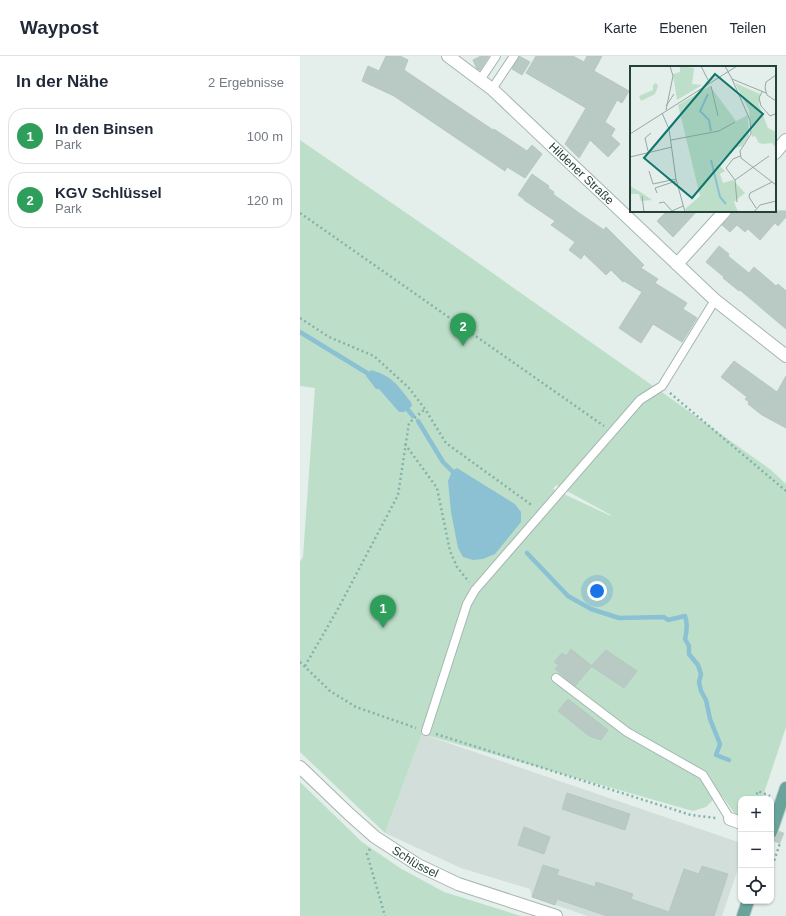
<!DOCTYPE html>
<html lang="de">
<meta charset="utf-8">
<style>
:root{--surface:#fff;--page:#f6f6f7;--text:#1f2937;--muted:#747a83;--line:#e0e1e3;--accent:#7f5847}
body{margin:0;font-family:Arial,sans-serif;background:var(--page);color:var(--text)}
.controls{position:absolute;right:12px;bottom:12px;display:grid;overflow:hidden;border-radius:8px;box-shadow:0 1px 3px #0004}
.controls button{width:36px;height:36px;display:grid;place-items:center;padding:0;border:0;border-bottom:1px solid var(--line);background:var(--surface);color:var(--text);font:20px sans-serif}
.you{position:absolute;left:297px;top:535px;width:14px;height:14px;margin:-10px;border:3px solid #fff;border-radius:50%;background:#1a73e8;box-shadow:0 0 0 6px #1a73e833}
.badge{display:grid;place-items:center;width:26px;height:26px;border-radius:50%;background:var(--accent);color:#fff;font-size:13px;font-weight:700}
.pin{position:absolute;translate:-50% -33px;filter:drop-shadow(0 1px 2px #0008)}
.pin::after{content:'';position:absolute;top:21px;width:14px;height:12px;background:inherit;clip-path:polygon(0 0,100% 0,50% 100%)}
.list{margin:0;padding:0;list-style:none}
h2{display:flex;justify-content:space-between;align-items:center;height:52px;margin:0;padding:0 16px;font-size:17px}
h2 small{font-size:13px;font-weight:400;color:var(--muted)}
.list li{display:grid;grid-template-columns:26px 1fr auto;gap:12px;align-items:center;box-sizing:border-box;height:56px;margin:0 8px 8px;padding:0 8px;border:1px solid var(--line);border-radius:16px}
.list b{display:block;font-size:15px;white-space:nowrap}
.list p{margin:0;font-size:13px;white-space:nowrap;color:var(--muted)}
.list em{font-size:13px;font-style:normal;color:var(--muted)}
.icon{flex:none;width:22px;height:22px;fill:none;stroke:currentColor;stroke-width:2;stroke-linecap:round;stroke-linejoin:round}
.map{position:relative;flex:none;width:486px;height:860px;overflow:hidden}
header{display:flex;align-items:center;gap:24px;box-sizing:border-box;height:56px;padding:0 20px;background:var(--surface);border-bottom:1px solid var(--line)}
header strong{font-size:19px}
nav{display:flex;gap:22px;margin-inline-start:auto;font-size:14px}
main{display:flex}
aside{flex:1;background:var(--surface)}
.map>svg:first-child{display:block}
.built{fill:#d2ded9}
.green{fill:#bddfc9;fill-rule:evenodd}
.water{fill:#8bc1d3}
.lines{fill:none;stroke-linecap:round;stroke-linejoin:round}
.stream{stroke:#8bc1d3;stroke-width:4.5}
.building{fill:#b9c9c4;stroke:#b6c8c2}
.minor-tunnel{stroke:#bdcbc7;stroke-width:12;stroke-dasharray:12 6;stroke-linecap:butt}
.service-casing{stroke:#a6b6b2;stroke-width:10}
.minor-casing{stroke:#a6b6b2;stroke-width:14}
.primary-casing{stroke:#c1cac8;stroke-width:14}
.path{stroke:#84b2a8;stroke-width:2.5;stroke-dasharray:2 3;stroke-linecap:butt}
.service{stroke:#fff;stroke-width:8}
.minor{stroke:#fff;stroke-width:12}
.primary{stroke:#68a49b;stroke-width:12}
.labels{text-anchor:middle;stroke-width:3;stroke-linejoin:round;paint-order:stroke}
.street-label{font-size:12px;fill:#23403b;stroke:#f5faf8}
.inset-river{fill:none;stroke:#8bc1d3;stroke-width:2}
.inset-road{fill:none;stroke:#97a8a4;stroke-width:1}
.view{fill:#0f766e;fill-opacity:0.15;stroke:#0f766e;stroke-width:2}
.inset-edge{fill:none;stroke:#23403b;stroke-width:2}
</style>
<header>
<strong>Waypost</strong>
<nav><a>Karte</a><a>Ebenen</a><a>Teilen</a></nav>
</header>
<main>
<aside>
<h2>In der Nähe<small>2 Ergebnisse</small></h2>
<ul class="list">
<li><span class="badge" style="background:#2e9e5b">1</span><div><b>In den Binsen</b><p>Park</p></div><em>100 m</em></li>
<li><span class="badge" style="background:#2e9e5b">2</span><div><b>KGV Schlüssel</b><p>Park</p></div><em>120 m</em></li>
</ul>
</aside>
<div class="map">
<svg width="486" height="860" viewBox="0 0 486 860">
<rect width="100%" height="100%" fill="#e4eeea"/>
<path class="built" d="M122,678L441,787V804L422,860H288L232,841L230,833L161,812L85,777Z"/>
<g class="green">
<path d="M0,84L147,185L373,344L471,414L486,428V671L462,743H441V760L435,758L422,740L414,743L406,751L393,755L122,678L85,777L0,696V506L3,501L15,332L0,330ZM256,429L311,459V460L253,433Z"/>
<path d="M0,726L62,786L100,812L144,836L221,860H0Z"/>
</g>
<g class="water">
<path d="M71,314C93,320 97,329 111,346L112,350L104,356H99L79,333H76L66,320Z"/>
<path d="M157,412L215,448L221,456V466L195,498L183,503L173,504L163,501L158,492L151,456L148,425L152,415Z"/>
</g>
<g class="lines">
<g class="stream">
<path d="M0,276L72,320"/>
<path d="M104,349L113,360"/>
<path d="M118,365L143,406L156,419"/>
<path d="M227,497L268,540L291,553L319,562L364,561L368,564L385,560C388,568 387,575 385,583L389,590V598L398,609L401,618L399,626L401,635L406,644L410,663L420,688L416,699L429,704"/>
</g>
</g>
<g class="building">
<path d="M86,0H100L108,4L104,14L193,74L194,73L227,95L232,89L242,98L225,122L207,111L205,115L94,40L62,25L68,10L79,15Z"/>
<path d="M181,0H189L180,14L177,13L173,4Z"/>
<path d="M219,0L230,6L222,19L212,13Z"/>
<path d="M236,0H273L284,6L287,0H302L294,15L329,35L322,47L317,44L305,66L315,73L311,80L320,88L308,101L290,84L279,102L265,88L286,52L226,17Z"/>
<path d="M232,118L249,130L248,132L254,136L253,138L279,157L304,174L306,171L344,209L341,212L358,223L355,227L387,247L383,253L397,262L382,286L353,268L341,287L319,272L342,236L324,225L323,226L311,214L306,219L284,198L281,203L269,194L275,186L251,169L255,165L224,144V143L218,139Z"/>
<path d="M367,155H397L373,181L357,165Z"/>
<path d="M432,155H486V161L478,170L475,167L460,184L448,173L445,176L437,169L430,176L422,169L431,160Z"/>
<path d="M419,190L429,198L428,200L449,217L454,211L476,230L478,228L486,235V273L440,234L439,235L423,222L424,221L406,206Z"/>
<path d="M434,305L477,336L486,320V372L462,359L448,348L449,346L445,343L447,341L421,321Z"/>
<path d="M271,593L292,610L275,630L255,613L259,609L254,606L262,597L266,600Z"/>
<path d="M306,594L337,615L324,632L291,610Z"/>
<path d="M268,643L308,674L301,684L289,680L258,655Z"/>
<path d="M267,737L330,758L325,774L262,753Z"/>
<path d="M224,771L250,781L244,798L218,789Z"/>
<path d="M243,809L259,814L257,819L295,831L296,826L333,838L331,843L369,856L384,813L399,818L402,810L428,818L414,860H307L257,843L255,849L232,841Z"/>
</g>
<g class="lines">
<path class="minor-tunnel" d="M471,778L486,784"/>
<defs>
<g id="service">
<path d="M180,24L196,0"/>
<path d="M192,33L214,0"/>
<path d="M256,622L327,676L403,719L430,763"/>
<path d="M126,675L167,548L175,534L340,344L362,330L415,244"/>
</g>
<g id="minor">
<path id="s1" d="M148,0L192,33L415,244L486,300"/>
<path d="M475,97L486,84"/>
<path d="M377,208L425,155"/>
<path id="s2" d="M0,711L49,758L75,781L118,809L158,828L256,860"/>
<path d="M430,763L441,767"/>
</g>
<g id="primary">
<path d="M471,776L486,732"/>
<path d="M443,860L448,845"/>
</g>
</defs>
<use href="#service" class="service-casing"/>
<use href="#minor" class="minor-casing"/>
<use href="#primary" class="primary-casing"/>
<g class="path">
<path d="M0,157L304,370"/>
<path d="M0,262L29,281L74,300L109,332L125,353L146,387L233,450"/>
<path d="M370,337L486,435"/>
<path d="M105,388L137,432L150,495L157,511L169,526"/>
<path d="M0,606L30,635L56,651L116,672"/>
<path d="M5,610L39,551L98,439L109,367L125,353"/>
<path d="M136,678L391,759L416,762"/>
<path d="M455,743L458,735L470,740"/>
<path d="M70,793L67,798L85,860"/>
<path d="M471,814L480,787"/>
</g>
<use href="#service" class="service"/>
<use href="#minor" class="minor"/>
<use href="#primary" class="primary"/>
</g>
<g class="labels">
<g class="street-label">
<text dy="4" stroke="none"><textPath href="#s1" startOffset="178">Hildener Straße</textPath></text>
<text dy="4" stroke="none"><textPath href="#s2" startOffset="150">Schlüssel</textPath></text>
</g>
</g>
<g transform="translate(330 10)">
<rect width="146" height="146" fill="#e4eeea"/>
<path d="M50,0L64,2L62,18L72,19L47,34L43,8L50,6ZM26,17L28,20L25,28L11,35L9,30L23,24V19ZM105,17L130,28L129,39L138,62L146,66V82L142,77L133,78L129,77L125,70L122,71L119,44ZM80,20L106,55L118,49L119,70L112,80L103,83L88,98L95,105L90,108L93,117L103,114L115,127L104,136L108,146H56L55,143L70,130L48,39ZM0,120L12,127L22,134L11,135L9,128H0Z" fill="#bddfc9"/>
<path class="inset-river" d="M78,28L70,45L79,54L81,65M81,94L90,131L96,138"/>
<path class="inset-road" d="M71,0L78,14M95,0L102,13L136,27M146,9L136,16L135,22L137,29L146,35M102,13L120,54L121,68L110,85L111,92L146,119M81,20L88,50M132,26L129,32L131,40L140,50L145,48M36,40L44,28M36,44L43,10L40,0M32,47L39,63L46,113L55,146M0,68L107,0M41,74L89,65L105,56M18,85L15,72L21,67M110,90L103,93L96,102L105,114L139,90M0,91L42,81M19,105L23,118L46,113M105,114L107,136M27,127L25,122L46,115M12,130L14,146M29,137L34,136L42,145L53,140M126,142L119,131L120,127L142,116M124,146L130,139L146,135"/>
<path class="view" d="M85,8L133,48L62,132L14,92Z"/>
<rect width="146" height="146" class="inset-edge"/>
</g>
</svg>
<div class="controls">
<button>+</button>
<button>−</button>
<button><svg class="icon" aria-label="locate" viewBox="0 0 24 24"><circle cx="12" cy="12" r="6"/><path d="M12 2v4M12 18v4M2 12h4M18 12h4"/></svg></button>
</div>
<div class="you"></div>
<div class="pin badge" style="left:83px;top:572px;background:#2e9e5b">1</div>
<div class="pin badge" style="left:163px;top:290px;background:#2e9e5b">2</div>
</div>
</main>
